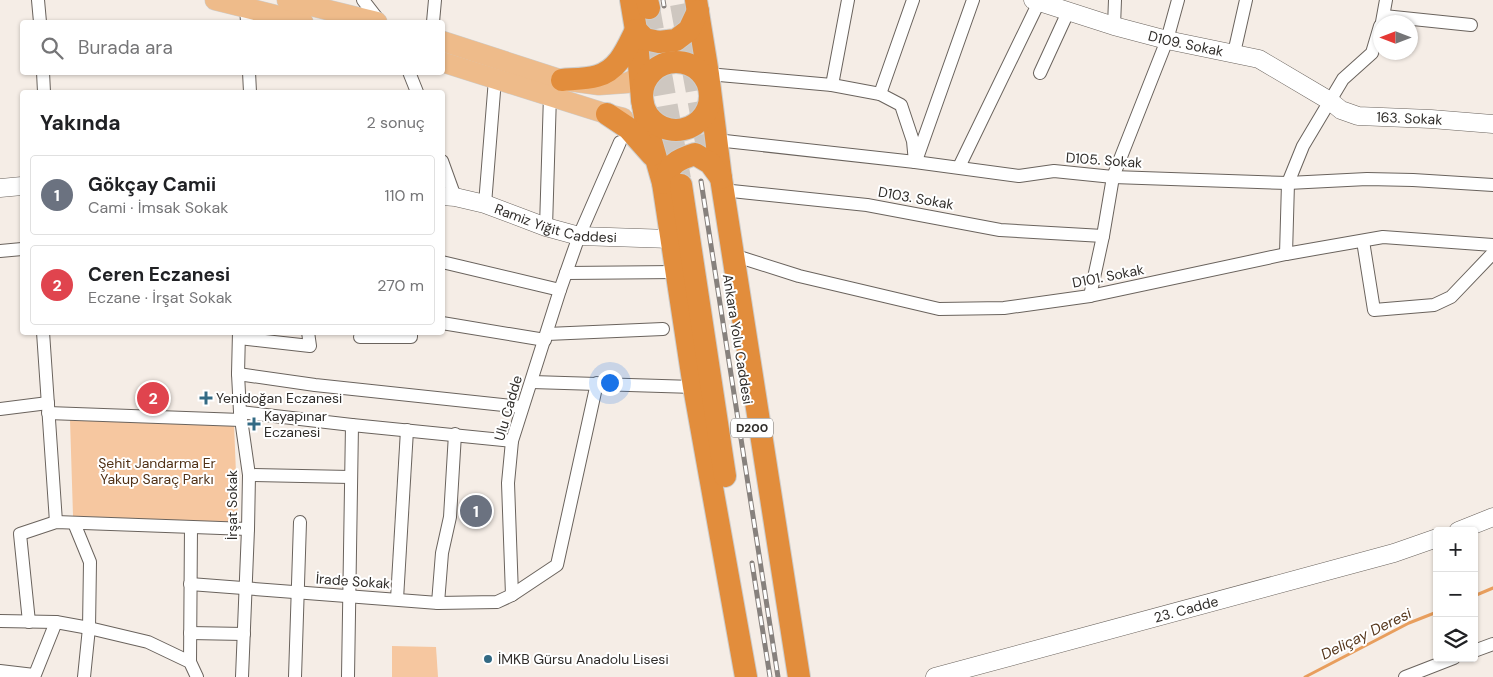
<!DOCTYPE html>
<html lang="tr">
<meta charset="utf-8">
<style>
:root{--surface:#fff;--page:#f6f6f6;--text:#202124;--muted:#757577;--line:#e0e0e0;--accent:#336a84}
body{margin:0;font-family:"DM Sans",sans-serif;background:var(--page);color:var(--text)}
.controls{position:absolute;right:15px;bottom:15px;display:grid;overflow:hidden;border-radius:5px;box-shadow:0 1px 4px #0004}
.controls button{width:45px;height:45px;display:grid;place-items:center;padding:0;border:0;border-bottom:1px solid var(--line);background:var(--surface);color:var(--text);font:25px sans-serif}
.compass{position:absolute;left:1373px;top:15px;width:45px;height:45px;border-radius:50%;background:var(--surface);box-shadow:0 1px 4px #0004;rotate:270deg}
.you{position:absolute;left:609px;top:382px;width:18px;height:18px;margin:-12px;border:4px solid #fff;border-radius:50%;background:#1a73e8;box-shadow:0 0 0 8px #1a73e833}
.badge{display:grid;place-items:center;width:32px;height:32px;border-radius:50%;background:var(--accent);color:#fff;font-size:16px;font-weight:700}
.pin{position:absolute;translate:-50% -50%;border:2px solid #fff;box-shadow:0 1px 5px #0006}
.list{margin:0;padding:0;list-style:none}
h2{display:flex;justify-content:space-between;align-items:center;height:65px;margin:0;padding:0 20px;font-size:21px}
h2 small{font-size:16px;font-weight:400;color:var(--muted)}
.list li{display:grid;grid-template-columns:32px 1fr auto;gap:15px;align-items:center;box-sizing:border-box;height:80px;margin:0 10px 10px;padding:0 10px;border:1px solid var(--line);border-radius:5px}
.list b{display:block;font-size:19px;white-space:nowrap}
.list p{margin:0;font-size:16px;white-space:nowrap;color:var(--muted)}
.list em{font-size:16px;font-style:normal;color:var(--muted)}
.icon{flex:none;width:28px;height:28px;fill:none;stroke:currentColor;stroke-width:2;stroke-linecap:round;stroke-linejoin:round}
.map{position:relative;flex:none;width:1493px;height:677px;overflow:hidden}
.search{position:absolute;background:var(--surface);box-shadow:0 1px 4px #0004;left:20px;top:20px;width:425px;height:55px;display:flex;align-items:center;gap:12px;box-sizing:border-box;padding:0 18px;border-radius:5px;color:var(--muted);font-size:19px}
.panel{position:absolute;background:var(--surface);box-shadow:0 1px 4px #0004;left:20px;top:90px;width:425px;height:245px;border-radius:5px}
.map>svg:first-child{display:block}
.green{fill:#f6c7a0}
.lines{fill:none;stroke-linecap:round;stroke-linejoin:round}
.stream{stroke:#e89e5d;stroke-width:3}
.highway-tunnel{stroke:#cec7c0;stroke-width:22;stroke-dasharray:22 11;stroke-linecap:butt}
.street-casing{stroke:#6a635d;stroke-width:14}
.secondary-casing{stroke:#6a635d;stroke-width:19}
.primary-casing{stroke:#cdcdcc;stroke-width:21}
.highway-casing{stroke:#cdcdcc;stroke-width:24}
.street{stroke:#fff;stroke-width:12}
.secondary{stroke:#fff;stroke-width:18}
.primary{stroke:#eebb8a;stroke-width:20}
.highway{stroke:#e28d3c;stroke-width:22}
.rail-casing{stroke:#87817d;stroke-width:5}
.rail{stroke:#fff;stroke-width:3;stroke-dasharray:9;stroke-linecap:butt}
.poi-dot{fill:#336a84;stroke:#fff;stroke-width:2}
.labels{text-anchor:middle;stroke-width:4;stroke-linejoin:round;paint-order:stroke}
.shield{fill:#fff;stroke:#6e6c6a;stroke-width:1}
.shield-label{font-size:12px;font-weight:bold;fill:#302d2a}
.street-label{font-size:14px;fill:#302d2a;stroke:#fff}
.poi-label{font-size:14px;fill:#302d2a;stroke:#fff;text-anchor:start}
.park-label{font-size:14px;fill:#513217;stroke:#fff}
.water-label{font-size:15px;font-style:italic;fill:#56371c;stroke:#fff}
</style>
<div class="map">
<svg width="1493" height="677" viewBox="0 0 1493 677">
<rect width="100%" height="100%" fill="#f5ede6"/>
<g class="green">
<path d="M70,420L234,424L238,523L73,516Z"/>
<path d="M392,646L436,647L438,677H392Z"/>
</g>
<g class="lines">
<g class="stream">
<path d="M1474,596L1493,588"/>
<path d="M1305,677L1409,623L1437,612"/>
</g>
<g class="highway-tunnel">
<path d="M681,4L708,153"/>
<path d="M649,8L680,179"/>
</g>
<defs>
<g id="street">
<path d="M38,0L40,22"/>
<path d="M363,0L380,22"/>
<path d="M246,7L247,22"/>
<path d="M1384,16L1471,25"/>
<path d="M433,22L435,0"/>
<path d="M1382,22L1386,0"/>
<path d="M1114,26L1115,0"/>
<path d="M1234,53L1246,0"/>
<path d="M43,72L44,92"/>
<path d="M249,72L250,92"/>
<path d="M409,72L417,92"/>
<path d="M1040,73L1068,12"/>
<path d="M708,74L832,85L880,94L901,105L913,141L915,162"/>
<path d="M832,85L848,0"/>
<path d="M880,94L913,0"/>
<path d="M716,140L915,162L1019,176L1054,171L1113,177L1288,183L1367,179L1413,180L1493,185"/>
<path d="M917,158L973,0"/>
<path d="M442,161L455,197"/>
<path d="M959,167L1039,2"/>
<path d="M722,190L867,205L1000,230L1103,236"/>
<path d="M485,204L495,79"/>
<path d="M546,227L550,95"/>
<path d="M1363,241L1374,310L1434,305L1451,297L1493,253"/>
<path d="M0,251L22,249"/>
<path d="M1286,254L1288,183L1303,146L1343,79L1372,53L1380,26"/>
<path d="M733,255L799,276L939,309L1004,308L1090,296L1286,254L1383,237L1493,245"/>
<path d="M442,262L560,290"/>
<path d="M566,273L677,272"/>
<path d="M1090,296L1103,236L1113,177L1167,40L1178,0"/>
<path d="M442,323L545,340"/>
<path d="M43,332L56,522"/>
<path d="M239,332L238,374L240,412L249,475L248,529L242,677"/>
<path d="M547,334L663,329"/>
<path d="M360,337H411V332"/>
<path d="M239,338L310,346L308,332"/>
<path d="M238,374L315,385L522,407"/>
<path d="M532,382L694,387"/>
<path d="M0,409L48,403"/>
<path d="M240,412L352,425L512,441"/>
<path d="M48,413L241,420"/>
<path d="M249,475L350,477"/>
<path d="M74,523L90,562L89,628L84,677"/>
<path d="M190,584L438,603L497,602L512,595L557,565L597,383"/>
<path d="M512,595L508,483L512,441L560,290L579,236L620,142"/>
<path d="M397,599L407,430"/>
<path d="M438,603L442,553L450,517L455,434"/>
<path d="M0,621L56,622L89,628L148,642L190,662L197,677"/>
<path d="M29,622L20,534L56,522L248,529"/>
<path d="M190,633L244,634"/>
<path d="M1474,651L1493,644"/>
<path d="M190,662L191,527"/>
<path d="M0,671L34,675"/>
<path d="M34,677L56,622"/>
<path d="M295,677L300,522"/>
<path d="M348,677L352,425"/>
<path d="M1405,677L1454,658"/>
</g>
<g id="secondary">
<path id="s1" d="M1033,0L1114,26L1167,40L1259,59L1330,101L1341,110L1358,116L1431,119L1493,124"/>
<path d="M0,188L22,186"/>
<path id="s2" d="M442,196L455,197L485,204L546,227L579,236L671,239"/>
<path d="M1458,531L1493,517"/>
<path id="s3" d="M935,677L1394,553L1437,538"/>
</g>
<g id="primary">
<path d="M215,0L303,22"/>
<path d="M287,0L377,22"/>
<path d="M442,41L562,80L599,85L627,83L655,69"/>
<path d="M442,62L607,114L623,118"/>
</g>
<g id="highway">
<path d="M631,0L636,30L642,99L646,123L663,183L694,387L746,677"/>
<path d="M647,0L649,8"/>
<path d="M696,0L708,74L721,178L799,677"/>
<circle cx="676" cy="96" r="34"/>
<path d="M562,80C573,79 586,79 597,76C619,70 627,48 636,30L645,39L659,42L676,40L689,30L698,11"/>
<path d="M607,114L628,128L652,155"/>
<path d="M663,183C671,163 676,160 695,154L710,163L721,178"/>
<path d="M681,185L725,476"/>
</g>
</defs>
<use href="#street" class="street-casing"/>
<use href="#secondary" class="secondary-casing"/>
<use href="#primary" class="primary-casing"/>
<use href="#highway" class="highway-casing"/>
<use href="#street" class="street"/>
<use href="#secondary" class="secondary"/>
<use href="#primary" class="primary"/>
<use href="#highway" class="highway"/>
<defs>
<g id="rail">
<path d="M663,0L664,6"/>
<path d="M701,181L778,677"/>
<path d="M752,563L770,677"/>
</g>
</defs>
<use href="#rail" class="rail-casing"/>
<use href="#rail" class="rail"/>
</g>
<g class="poi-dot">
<path d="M203.5 390.5h5v5h5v5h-5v5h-5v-5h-5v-5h5z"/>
<path d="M251.5 416.5h5v5h5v5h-5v5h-5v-5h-5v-5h5z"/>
<circle cx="488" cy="659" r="5"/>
</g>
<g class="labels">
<rect class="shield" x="731" y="418.5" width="42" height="19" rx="4"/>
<g class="shield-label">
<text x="752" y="432">D200</text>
</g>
<g class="street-label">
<text dy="5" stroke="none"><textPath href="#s1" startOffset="159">D109. Sokak</textPath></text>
<text dy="5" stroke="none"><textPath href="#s1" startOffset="400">163. Sokak</textPath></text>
<text transform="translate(1104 160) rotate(4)" y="5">D105. Sokak</text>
<text transform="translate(916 198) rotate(10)" y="5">D103. Sokak</text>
<text dy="5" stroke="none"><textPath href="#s2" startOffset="118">Ramiz Yiğit Caddesi</textPath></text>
<text transform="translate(1108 276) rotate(-11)" y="5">D101. Sokak</text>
<text transform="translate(738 339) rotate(81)" y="5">Ankara Yolu Caddesi</text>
<text transform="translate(508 408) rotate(-74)" y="5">Ulu Cadde</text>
<text transform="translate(232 505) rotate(-90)" y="5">İrşat Sokak</text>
<text transform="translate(353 581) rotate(4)" y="5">İrade Sokak</text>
<text dy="5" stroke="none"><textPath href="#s3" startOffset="260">23. Cadde</textPath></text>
</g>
<g class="poi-label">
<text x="216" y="403">Yenidoğan Eczanesi</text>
<text x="264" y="421">Kayapınar<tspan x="264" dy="16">Eczanesi</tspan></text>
<text x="498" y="664">İMKB Gürsu Anadolu Lisesi</text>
</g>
<g class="park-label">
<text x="157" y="468">Şehit Jandarma Er<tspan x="157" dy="16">Yakup Saraç Parkı</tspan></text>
</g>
<g class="water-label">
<text transform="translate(1366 634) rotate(-26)" y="5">Deliçay Deresi</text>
</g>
</g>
</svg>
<div class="controls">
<button>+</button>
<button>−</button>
<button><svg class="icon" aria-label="layers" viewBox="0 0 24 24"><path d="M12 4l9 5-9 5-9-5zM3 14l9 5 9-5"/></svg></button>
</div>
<svg class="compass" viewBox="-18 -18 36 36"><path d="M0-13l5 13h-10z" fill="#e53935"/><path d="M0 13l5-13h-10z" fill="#757577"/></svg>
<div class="you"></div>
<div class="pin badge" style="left:476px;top:511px;background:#6b7280">1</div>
<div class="pin badge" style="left:153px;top:398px;background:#e0444e">2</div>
<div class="search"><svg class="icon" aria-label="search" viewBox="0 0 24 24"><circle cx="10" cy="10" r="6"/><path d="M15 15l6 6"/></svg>Burada ara</div>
<section class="panel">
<h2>Yakında<small>2 sonuç</small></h2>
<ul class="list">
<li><span class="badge" style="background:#6b7280">1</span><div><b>Gökçay Camii</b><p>Cami · İmsak Sokak</p></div><em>110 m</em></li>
<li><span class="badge" style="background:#e0444e">2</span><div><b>Ceren Eczanesi</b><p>Eczane · İrşat Sokak</p></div><em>270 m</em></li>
</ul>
</section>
</div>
